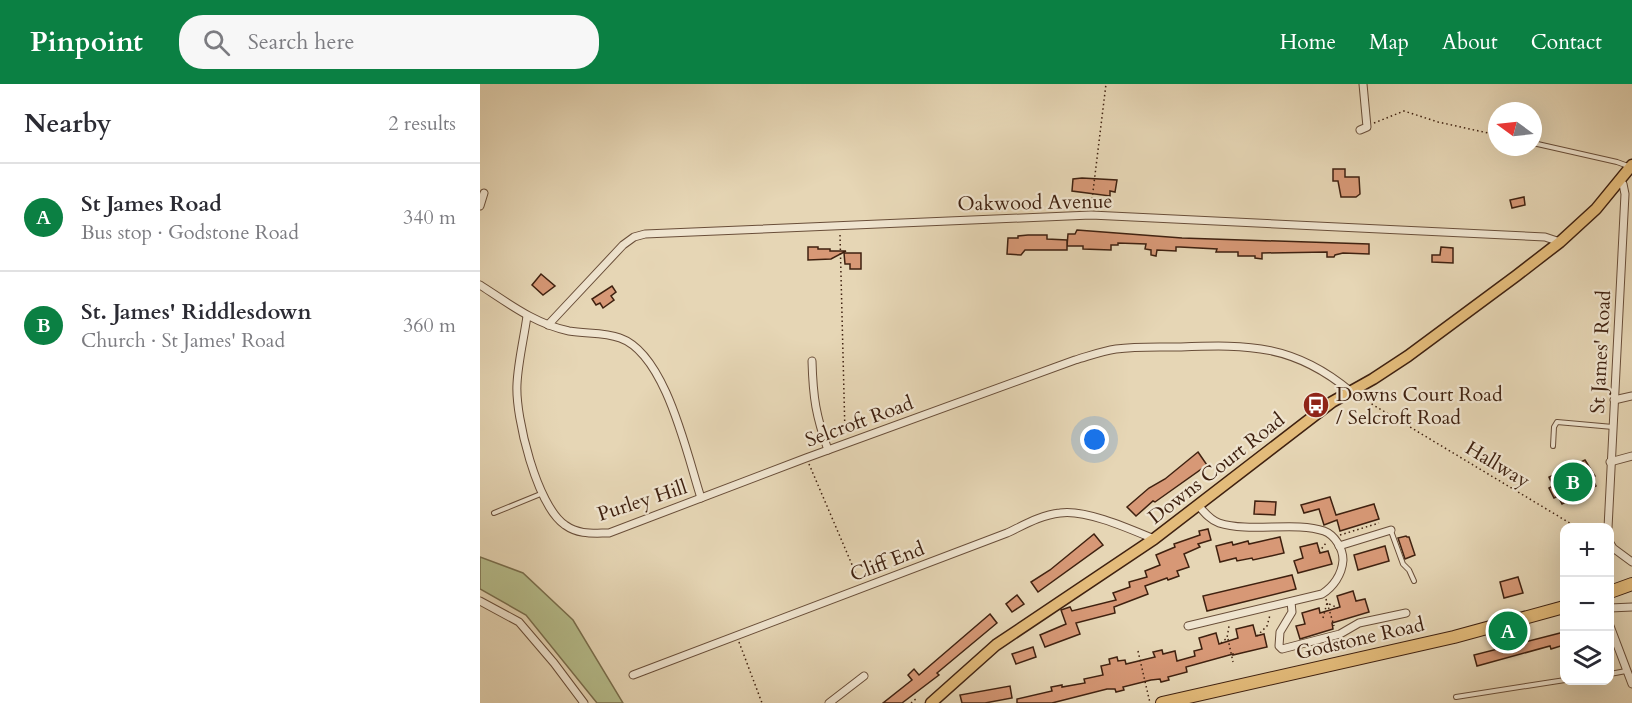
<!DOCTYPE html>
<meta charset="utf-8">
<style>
:root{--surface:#fff;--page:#f7f7f7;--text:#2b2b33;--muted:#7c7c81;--line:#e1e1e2;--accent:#0b8043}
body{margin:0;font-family:Cardo,serif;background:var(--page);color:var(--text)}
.controls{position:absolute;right:18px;bottom:18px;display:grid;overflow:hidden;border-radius:12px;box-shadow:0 6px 24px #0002}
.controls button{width:54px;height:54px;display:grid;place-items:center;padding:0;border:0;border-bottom:2px solid var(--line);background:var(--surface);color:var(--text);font:30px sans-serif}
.compass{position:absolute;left:1008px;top:18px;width:54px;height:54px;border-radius:50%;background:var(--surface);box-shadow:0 6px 24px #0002;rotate:285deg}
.you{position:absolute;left:615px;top:356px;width:21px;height:21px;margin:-15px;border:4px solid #fff;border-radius:50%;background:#1a73e8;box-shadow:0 0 0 9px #1a73e833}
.badge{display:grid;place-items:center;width:39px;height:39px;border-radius:50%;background:var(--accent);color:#fff;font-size:20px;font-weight:700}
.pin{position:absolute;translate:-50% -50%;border:3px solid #fff;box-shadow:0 2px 6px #0006}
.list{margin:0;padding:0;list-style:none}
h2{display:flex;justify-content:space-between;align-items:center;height:78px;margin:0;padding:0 24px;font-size:26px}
h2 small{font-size:20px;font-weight:400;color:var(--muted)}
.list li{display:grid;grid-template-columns:39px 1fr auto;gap:18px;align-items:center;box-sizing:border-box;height:108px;padding:0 24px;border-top:2px solid var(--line)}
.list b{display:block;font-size:22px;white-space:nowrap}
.list p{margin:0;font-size:20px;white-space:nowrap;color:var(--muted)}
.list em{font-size:20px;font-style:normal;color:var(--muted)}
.icon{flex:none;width:33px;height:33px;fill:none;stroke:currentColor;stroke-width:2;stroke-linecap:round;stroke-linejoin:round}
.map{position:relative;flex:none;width:1152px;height:619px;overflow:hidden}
header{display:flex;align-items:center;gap:36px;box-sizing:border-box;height:84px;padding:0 30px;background:var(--accent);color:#fff}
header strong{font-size:28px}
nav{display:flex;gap:33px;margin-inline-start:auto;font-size:21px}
.search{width:420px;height:54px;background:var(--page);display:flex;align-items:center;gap:15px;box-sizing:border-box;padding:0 21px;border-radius:24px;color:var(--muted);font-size:22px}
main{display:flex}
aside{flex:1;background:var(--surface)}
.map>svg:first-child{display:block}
.green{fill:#b6bd8c;stroke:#7a6f4e;stroke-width:1.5}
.building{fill:#d79876;stroke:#3f2110;stroke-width:1.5}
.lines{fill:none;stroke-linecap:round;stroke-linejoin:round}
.lane-casing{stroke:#694e39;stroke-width:6}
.street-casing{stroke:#694e39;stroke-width:9}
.primary-casing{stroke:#3f2110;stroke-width:13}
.highway-casing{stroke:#3f2110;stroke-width:14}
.path{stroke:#3f2110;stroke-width:1.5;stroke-dasharray:1.5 3;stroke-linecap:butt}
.lane{stroke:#efe4cf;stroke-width:4}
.street{stroke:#efe4cf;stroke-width:7}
.primary{stroke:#e3bb7a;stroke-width:10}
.highway{stroke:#e3bb7a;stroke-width:12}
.labels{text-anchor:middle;stroke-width:4.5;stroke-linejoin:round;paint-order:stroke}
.street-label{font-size:20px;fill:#3f2110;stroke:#efe4cf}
.poi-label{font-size:20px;fill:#3f2110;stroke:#efe4cf;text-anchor:start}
</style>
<header>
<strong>Pinpoint</strong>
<div class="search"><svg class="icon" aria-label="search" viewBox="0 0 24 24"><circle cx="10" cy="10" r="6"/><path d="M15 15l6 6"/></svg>Search here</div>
<nav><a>Home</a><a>Map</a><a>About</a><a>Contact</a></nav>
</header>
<main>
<aside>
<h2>Nearby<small>2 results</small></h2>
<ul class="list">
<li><span class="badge">A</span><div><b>St James Road</b><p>Bus stop · Godstone Road</p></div><em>340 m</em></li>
<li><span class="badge">B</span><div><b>St. James' Riddlesdown</b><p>Church · St James' Road</p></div><em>360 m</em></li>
</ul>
</aside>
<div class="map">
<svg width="1152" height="619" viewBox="0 0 1152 619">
<rect width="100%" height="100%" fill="#e6d6b5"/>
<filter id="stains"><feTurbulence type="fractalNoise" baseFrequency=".00333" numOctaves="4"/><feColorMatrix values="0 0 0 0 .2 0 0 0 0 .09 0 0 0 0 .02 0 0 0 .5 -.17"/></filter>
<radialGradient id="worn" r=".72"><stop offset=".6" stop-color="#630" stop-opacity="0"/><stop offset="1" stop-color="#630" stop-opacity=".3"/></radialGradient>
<path class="green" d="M0,473L43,489L93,536L143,619H117L46,531L0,505Z"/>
<g class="building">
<path d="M853,85H865V93H879L880,110L876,113H861L858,97H853Z"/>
<path d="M602,94L637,96L635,108L630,107V112L592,107L593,95Z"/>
<path d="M1044,113L1045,121L1032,124L1030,116Z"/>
<path d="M597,146L702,154L889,160V170L863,169L855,171L854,173H847V168L782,169V175L775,174V172H758V168H736L737,165L700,163H696V167L677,166L676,172L671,171V166L665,165L666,160L638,159V161H631V166L603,165V162H587L588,150H595Z"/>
<path d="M548,151H567V155L587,156V166H545L541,171L527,170L528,154H538V152Z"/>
<path d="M328,163H338V165H350V167H366L351,175L328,176Z"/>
<path d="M961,163L973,164V179L952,178V171H960Z"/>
<path d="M364,169H381V185H370V180H365Z"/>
<path d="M61,190L75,202L63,211L52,201Z"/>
<path d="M132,202L136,208L131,212L134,216L123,224L120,219L116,221L112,215Z"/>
<path d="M718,368L727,381L675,418L673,417L656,432L647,423L669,404L685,395Z"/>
<path d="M1105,376L1115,392L1112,394L1116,402L1082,420L1078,412L1074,414L1069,404L1073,402L1069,393Z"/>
<path d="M850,413L856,431L894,420L899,435L860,447L857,436L844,441L839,425L824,429L821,421Z"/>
<path d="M775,417L796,418L795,431L774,430Z"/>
<path d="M728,445L731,456L718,460L720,463L704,470L709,483L697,487L699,492L688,496L687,494L665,502L668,510L634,523L635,529L596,539L600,550L565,563L560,551L586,540L581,526L590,523L592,527L636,516L633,509L650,503L649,498L667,493L665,487L680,481L676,471L695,463L694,460L720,451L719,447Z"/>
<path d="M614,450L623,461L558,508L551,498L570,486Z"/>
<path d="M926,452L927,453H929L935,471L925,475L918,454Z"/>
<path d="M800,453L804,469L773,476L772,474L757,477L756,474L740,478L736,462L752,458L753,461L768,457L769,460Z"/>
<path d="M837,459L840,469L848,467L852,480L818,489L814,477L823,474L820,463Z"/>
<path d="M905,462L909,477L878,486L874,471Z"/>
<path d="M812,491L816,505L727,527L723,512Z"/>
<path d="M1038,493L1043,509L1024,514L1020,498Z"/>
<path d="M873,507L876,517L885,515L889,528L852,539L853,545L820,555L816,542L825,540L822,529L839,524L840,529L860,523L857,512Z"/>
<path d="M537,511L544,520L532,528L526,520Z"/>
<path d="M510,530L517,539L457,589L459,591L422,619H403L432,596L428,591L434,585L439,591Z"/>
<path d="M773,541L776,552L784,550L787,563L753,571V570L706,583L707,588L688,593L689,596L681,598L680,595L671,596L643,603L644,606L636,608L635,605H627L572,619H537V615L572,607L571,603L582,601V603L605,599L604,595L623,591L621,582L630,580L629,575L637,573L638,577L645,576L646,580L675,573L673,568L682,566L683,570L695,567L697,577L715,572L714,567L722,565L719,554L736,549L739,560L758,554L756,545Z"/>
<path d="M1084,548V561L1071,565L1070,562L997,582L994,571Z"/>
<path d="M553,563L556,573L536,580L532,570Z"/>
<path d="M530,602L532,614L505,619H482L480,611Z"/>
</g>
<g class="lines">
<defs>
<g id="lane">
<path d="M1053,59L1137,78L1148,82"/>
<path d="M1073,362L1074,343L1077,338L1133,343"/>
<path d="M14,429L63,409"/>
<path d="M911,447L923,480L929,486L934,497"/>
<path d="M1130,590L1146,587"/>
<path d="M976,613L1085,596"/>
</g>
<g id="street">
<path d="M880,46L887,43L883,0"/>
<path d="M0,122L4,109"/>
<path d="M0,201C28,219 55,240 89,247C106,250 124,248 140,254C186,270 207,371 221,414"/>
<path d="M47,232C44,254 38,278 37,300C35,333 57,422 85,441C99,451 113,449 129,449L326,374L595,276C609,272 622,267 636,265C657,262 679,263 701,263C769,260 815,261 870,307"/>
<path d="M68,241L143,161L154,153L165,150L611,131L1065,153L1080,158"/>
<path d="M332,277C333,314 336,332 348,366"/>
<path d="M1134,316L1152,312"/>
<path d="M1130,378L1152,372"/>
<path d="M1128,444L1145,110L1143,100L1138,97"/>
<path d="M1130,459L1133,464L1152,478"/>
<path d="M859,462L911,446"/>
<path d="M0,517L39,538L74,579L104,619"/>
<path d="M811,518L812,528L800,548L799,562L802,565L860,550L879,539L926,529"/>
<path d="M1130,524L1152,523"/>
<path d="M708,542L842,510C853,503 862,491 863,476C863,465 855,451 844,447C815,437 770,449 739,439C730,436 724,428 718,421"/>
<path d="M1130,542L1152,600"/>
<path d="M153,591L527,449C544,441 561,431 580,429C605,425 650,445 674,455"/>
<path d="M349,619L384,592"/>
</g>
<path id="primary" d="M451,619L516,561L674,455L852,318L893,295L928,272L1036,192L1080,158L1116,125L1152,81"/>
<g id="highway">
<path d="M1130,508L1152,500"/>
<path d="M682,619L974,553L1084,523"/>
</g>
</defs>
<use href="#lane" class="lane-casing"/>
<use href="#street" class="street-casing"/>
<use href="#primary" class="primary-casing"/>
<use href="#highway" class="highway-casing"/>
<g class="path">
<path d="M894,39L924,27L958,38L1017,51"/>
<path d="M611,124L626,0"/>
<path d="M360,151L365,350"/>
<path d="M880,313L1098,444"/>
<path d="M329,380L379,497"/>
<path d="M860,451L899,439"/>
<path d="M839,468L846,459"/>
<path d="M846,515L854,542"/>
<path d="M843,534L847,519L858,524"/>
<path d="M777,552L787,542L790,531"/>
<path d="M748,555L753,578"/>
<path d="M259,558L282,619"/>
<path d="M741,559L747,554L749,542"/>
<path d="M658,567L670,619"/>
<path d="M431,619L437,614"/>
</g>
<use href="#lane" class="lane"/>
<use href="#street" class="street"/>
<use href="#primary" class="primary"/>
<use href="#highway" class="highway"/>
</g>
<defs>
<symbol id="bus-disc" viewBox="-11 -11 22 22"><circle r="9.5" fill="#8f2418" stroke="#efe4cf"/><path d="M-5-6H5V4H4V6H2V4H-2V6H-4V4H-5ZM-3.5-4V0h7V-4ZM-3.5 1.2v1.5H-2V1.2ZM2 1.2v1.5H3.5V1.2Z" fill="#fff"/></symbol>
</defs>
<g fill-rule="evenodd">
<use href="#bus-disc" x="821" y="306" width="30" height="30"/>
</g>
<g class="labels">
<g class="street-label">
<text transform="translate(555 118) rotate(-1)" y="7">Oakwood Avenue</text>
<text transform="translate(1120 268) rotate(-87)" y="7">St James' Road</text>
<text transform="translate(379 337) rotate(-20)" y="7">Selcroft Road</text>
<text transform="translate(1018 380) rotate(31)" y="7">Hallway</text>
<text transform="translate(736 384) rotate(-38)" y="7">Downs Court Road</text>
<text transform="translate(162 416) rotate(-18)" y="7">Purley Hill</text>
<text transform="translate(407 477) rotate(-21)" y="7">Cliff End</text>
<text transform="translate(880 554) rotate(-13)" y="7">Godstone Road</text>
</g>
<g class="poi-label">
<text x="856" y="317">Downs Court Road<tspan x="856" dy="23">/ Selcroft Road</tspan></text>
</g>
</g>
<rect width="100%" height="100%" filter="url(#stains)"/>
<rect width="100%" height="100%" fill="url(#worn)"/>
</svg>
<div class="controls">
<button>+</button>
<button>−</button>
<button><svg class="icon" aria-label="layers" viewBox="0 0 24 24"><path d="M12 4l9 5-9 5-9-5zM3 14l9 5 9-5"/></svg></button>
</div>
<svg class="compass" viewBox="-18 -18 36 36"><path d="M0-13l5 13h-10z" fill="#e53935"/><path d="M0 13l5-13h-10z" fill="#7c7c81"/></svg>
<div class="you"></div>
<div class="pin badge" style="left:1028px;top:547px">A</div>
<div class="pin badge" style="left:1093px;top:398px">B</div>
</div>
</main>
